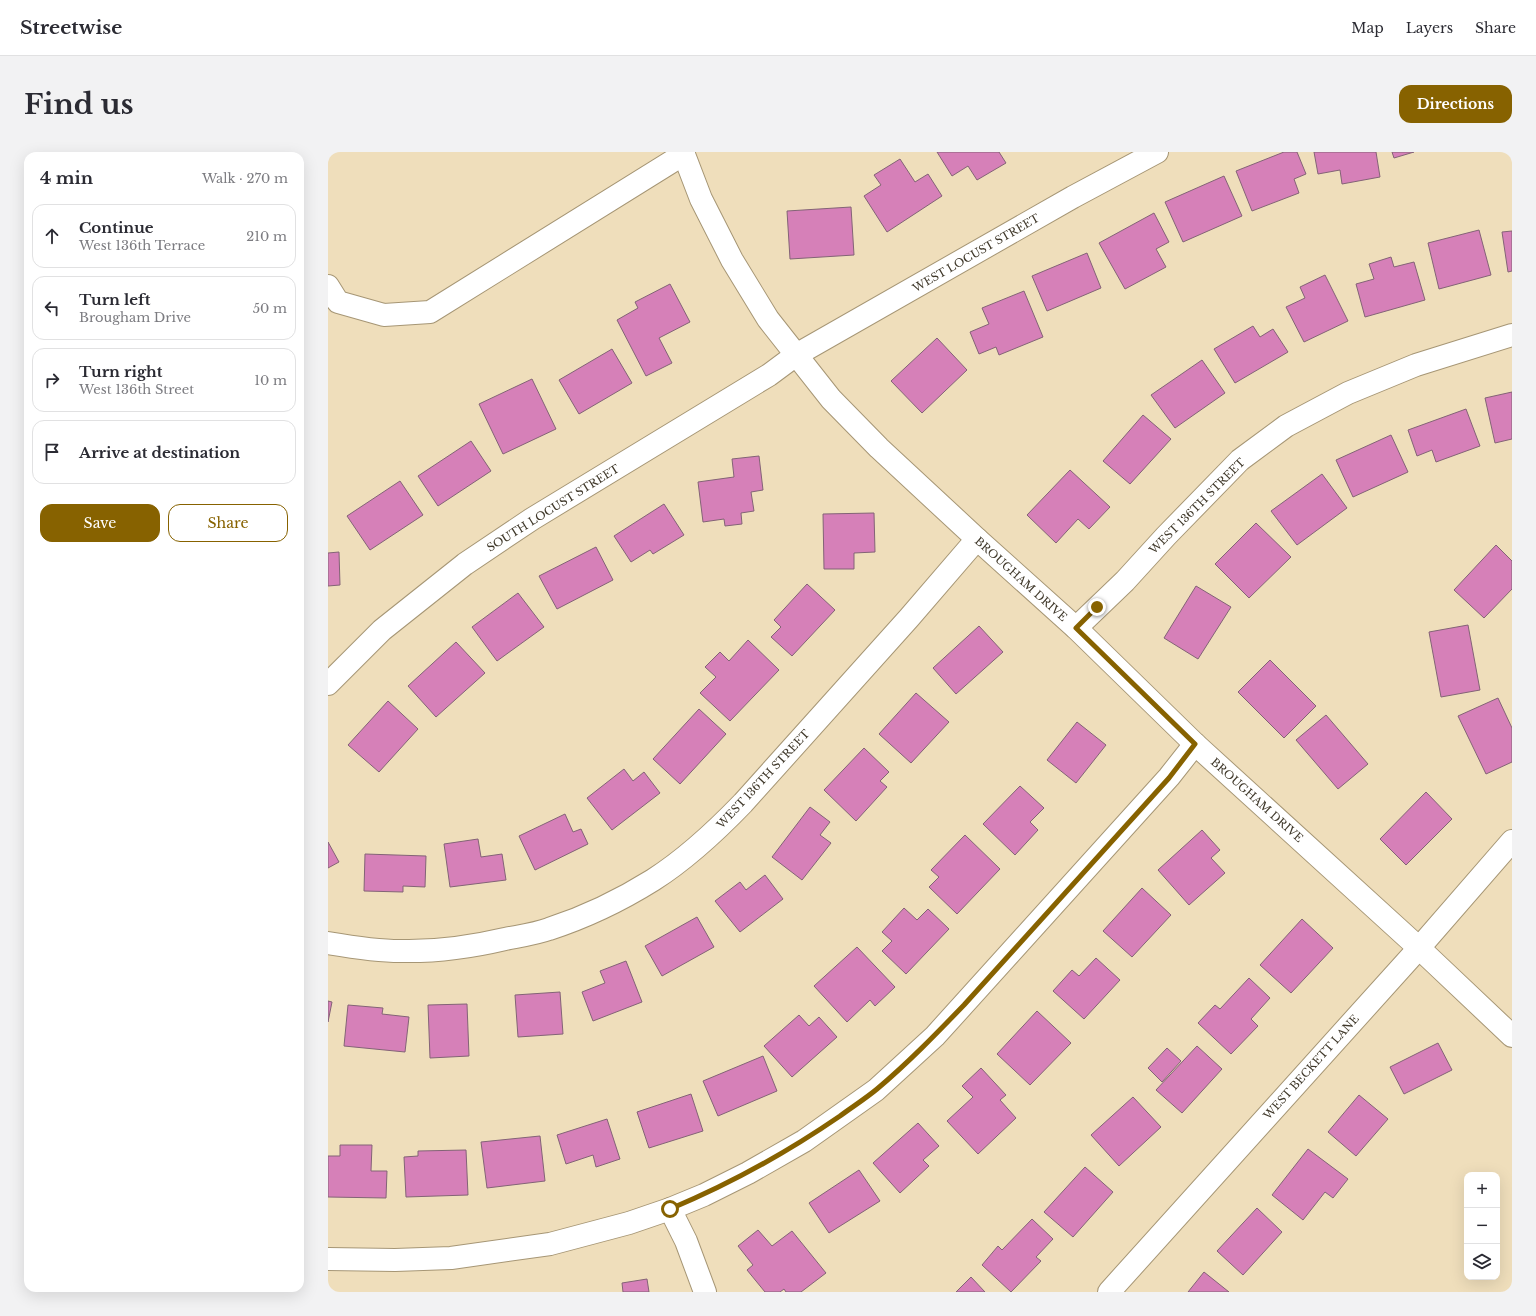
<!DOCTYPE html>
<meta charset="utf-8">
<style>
:root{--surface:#fff;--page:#f2f2f3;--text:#2b2b33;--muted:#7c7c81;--line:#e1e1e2;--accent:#876200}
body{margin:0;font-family:"Libre Baskerville",serif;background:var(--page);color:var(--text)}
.controls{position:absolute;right:12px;bottom:12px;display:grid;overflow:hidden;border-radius:8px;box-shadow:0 4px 16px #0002}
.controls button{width:36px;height:36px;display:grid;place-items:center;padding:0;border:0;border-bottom:1px solid var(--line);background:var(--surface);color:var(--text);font:20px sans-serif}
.stop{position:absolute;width:12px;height:12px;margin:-9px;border:3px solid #876200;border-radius:50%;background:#fff}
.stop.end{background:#876200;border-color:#fff;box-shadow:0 1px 4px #0008}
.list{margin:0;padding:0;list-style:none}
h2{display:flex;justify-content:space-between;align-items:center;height:52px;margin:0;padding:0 16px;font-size:17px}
h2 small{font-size:13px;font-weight:400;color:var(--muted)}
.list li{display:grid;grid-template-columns:26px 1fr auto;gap:12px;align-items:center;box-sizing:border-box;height:64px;margin:0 8px 8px;padding:0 8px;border:1px solid var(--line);border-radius:12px}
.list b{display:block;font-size:15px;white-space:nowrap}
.list p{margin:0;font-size:13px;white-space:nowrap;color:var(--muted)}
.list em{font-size:13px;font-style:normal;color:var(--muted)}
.actions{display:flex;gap:8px;padding:12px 16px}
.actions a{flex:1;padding:9px 0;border:1px solid var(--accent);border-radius:12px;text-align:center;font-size:14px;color:var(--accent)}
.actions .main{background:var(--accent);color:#fff}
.icon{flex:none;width:22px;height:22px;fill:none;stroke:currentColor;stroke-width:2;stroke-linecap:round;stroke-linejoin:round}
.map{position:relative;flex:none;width:1184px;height:1140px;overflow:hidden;border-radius:12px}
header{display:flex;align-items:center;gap:24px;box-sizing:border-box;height:56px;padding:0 20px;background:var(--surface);border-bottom:1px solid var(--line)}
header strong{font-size:19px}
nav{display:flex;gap:22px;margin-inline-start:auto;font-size:14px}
.intro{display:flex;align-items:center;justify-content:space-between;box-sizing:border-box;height:96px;padding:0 24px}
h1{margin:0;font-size:28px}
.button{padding:10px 18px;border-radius:12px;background:var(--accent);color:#fff;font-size:14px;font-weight:700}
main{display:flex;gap:24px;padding:0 24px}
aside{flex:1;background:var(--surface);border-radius:12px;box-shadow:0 4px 16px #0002}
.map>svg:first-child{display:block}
.building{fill:#d680b8;stroke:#836376}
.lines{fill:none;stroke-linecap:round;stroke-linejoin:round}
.minor-casing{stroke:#a69675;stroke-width:24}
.minor{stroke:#fff;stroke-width:22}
.route{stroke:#876200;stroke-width:5}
.labels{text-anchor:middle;stroke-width:4;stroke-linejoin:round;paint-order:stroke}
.street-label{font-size:11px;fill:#40392b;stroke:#fff}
</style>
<header>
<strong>Streetwise</strong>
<nav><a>Map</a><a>Layers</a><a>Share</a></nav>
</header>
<div class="intro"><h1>Find us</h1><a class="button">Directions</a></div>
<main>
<aside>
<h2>4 min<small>Walk · 270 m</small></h2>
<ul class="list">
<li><svg class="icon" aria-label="ahead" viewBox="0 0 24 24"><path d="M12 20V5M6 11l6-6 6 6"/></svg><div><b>Continue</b><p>West 136th Terrace</p></div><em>210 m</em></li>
<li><svg class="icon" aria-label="left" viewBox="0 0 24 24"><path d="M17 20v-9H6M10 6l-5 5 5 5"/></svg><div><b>Turn left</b><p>Brougham Drive</p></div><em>50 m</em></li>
<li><svg class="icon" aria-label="right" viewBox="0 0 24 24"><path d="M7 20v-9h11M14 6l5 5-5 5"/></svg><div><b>Turn right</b><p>West 136th Street</p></div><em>10 m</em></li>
<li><svg class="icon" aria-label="arrive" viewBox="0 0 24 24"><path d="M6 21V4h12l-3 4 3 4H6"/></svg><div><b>Arrive at destination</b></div></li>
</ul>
<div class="actions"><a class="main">Save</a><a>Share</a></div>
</aside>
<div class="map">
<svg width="1184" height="1140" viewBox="0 0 1184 1140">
<rect width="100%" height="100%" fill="#efdebb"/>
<g class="building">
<path d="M609,0H671L678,11L649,28L640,14L624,24Z"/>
<path d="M956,0H969L978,22L966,27L971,41L924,59L908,19Z"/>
<path d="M986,0H1048L1052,25L1014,32L1012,18L990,22Z"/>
<path d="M1064,0H1086L1066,6Z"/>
<path d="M572,7L587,30L600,22L614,44L559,80L536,44L553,33L546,23Z"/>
<path d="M896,24L914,64L855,90L837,50Z"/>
<path d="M523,55L526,103L462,107L459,59Z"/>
<path d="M826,61L841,90L828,97L838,115L797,137L771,91Z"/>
<path d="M1151,78L1163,123L1111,137L1100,91Z"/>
<path d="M1184,79V119L1180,120L1174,80Z"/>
<path d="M759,101L773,136L719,159L704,124Z"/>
<path d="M1063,105L1066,115L1086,110L1097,148L1037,165L1028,132L1046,127L1041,112Z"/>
<path d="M997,123L1020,169L976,190L958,155L977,146L972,135Z"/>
<path d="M342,132L362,170L331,186L344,211L318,224L289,168L310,156L307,150Z"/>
<path d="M696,139L715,185L671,203L668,195L651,202L642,180L661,172L654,156Z"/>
<path d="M925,174L932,185L945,177L960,200L907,231L886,197Z"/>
<path d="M609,186L639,218L594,261L563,229Z"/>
<path d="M284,197L304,231L251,262L231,228Z"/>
<path d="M874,208L897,241L847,276L823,243Z"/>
<path d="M204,227L228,277L175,302L151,252Z"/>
<path d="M1184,240V287L1167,291L1157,246Z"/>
<path d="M1138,257L1152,294L1108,310L1104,298L1089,304L1080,278Z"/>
<path d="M815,263L843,287L802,332L775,309Z"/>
<path d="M1063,283L1080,320L1025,345L1008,308Z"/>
<path d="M143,289L163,319L110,354L90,324Z"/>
<path d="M431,304L435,338L423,340L426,359L413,361L414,372L397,374L396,367L375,370L370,330L406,325L404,307Z"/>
<path d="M742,318L782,355L761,377L750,367L728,391L699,363Z"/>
<path d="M994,322L1019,356L969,393L943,359Z"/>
<path d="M72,329L95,363L42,398L19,364Z"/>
<path d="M336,352L356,383L325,402L322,398L303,410L286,384Z"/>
<path d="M546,361L547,400L526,401V417H496L495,362Z"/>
<path d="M928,371L963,405L921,446L887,412Z"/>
<path d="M1168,393L1184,409V437L1156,466L1126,438Z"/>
<path d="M268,395L285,428L229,457L211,424Z"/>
<path d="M11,400L12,433L0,434V401Z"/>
<path d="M479,432L507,458L464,504L443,485L453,475L446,468Z"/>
<path d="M868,434L903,455L870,507L836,486Z"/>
<path d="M190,441L216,475L169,509L144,475Z"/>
<path d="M1140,473L1152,538L1113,545L1101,480Z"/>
<path d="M651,474L675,500L628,542L605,516Z"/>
<path d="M420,488L451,518L402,569L372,541L388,525L377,515L392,500L401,509Z"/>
<path d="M128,490L157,521L108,565L80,534Z"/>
<path d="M942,508L988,554L956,586L910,540Z"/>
<path d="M588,541L621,570L583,611L551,582Z"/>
<path d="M1170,546L1184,576V610L1158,622L1130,564Z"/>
<path d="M60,549L90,577L51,620L20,593Z"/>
<path d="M371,557L398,582L352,632L325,607Z"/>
<path d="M998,563L1040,612L1010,637L968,588Z"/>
<path d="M749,570L778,593L748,631L719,608Z"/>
<path d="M536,596L561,620L552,629L559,635L528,669L496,638Z"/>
<path d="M296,617L305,629L316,620L332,641L284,678L259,646Z"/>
<path d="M692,634L716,656L702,670L710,678L687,703L655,672Z"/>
<path d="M1098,640L1124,667L1078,713L1052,687Z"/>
<path d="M482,655L502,670L492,683L503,691L474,728L444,705Z"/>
<path d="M237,662L245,680L253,677L260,692L207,718L191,684Z"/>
<path d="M874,678L892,698L883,706L897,721L861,753L830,718Z"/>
<path d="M637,683L672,717L629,762L601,735L611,725L603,718Z"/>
<path d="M150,687L153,705L174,702L178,728L122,735L116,692Z"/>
<path d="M0,690L11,710L0,716Z"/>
<path d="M37,702L98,704L97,735L75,734V740L36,739Z"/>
<path d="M437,723L455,747L412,780L387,749L412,730L418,738Z"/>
<path d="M814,736L843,763L804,805L775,779Z"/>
<path d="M576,756L589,768L600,757L621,777L578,822L554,799L564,789L554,780Z"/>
<path d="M369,765L386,795L334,824L317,794Z"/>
<path d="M974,767L1005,796L963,841L932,813Z"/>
<path d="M529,795L567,835L547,854L542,848L519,870L486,834Z"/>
<path d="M768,806L792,828L756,867L725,839L744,818L751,824Z"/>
<path d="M298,809L314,850L265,869L254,840L277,831L272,819Z"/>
<path d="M921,826L942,846L923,867L930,874L903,902L870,871L887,853L892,857Z"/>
<path d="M232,840L235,882L190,885L187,843Z"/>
<path d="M0,849L4,850L0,870Z"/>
<path d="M139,852L141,904L102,906L100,853Z"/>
<path d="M20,853L55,856L54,862L81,865L77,900L16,894Z"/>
<path d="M709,859L743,891L702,933L669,902Z"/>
<path d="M471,863L481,874L491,865L509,885L464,925L436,894Z"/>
<path d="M1110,891L1124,918L1076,942L1062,915Z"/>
<path d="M869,894L894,917L854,961L828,938Z"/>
<path d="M839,896L853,909L834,930L820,916Z"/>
<path d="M435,904L449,939L390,964L375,929Z"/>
<path d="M653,916L678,943L672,948L688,966L650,1002L619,969L645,945L634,934Z"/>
<path d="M363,942L375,979L321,996L309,960Z"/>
<path d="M1031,943L1060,967L1028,1004L1000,980Z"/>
<path d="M805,945L833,975L791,1014L763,983Z"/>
<path d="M279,967L292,1007L268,1015L265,1003L238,1012L229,983Z"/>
<path d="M590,971L611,994L595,1008L601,1014L572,1041L545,1011Z"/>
<path d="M212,984L217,1029L159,1036L153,990Z"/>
<path d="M12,993H44L43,1019H59L58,1046L0,1045V1004H12Z"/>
<path d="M980,997L1020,1027L1005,1046L997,1040L975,1068L944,1043Z"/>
<path d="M138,998L140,1043L78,1045L76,1005L90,1004V999Z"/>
<path d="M757,1015L785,1040L745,1085L716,1060Z"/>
<path d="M531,1018L552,1049L501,1081L481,1051Z"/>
<path d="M929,1056L954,1080L915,1123L889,1099Z"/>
<path d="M704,1067L725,1087L708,1105L713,1109L683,1140L654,1113L670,1094L674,1098Z"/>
<path d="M430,1078L444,1094L464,1079L498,1121L473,1140H458L456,1137L452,1140H437L419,1118L425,1113L410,1094Z"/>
<path d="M876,1120L901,1140H860Z"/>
<path d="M643,1125L657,1140H628Z"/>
<path d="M319,1127L321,1140H295L294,1131Z"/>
</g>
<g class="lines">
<defs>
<g id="minor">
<path d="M355,0L373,47L404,108L440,167L503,247L551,296L649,387L748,476L867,592L1091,796L1184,884"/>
<path d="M0,134L10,150L56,163L102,160L356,2"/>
<path d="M748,476L797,429L838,384L912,308L958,274L1020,241L1088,213L1184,183"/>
<path d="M0,532L54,478L137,412L204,367L441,223L468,203L745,45L829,0"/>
<path d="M0,791C24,795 48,799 72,799C108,800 143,795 177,787C192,784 207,782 221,777C258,765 293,748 325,728C358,707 388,679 415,651L581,466L649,387"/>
<path d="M342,1057L358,1089L377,1140"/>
<path d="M0,1107L67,1108L123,1106L222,1092L301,1071L342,1057L376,1043L420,1021L476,989L548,938L607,884L841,625L867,592"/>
<path d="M781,1140L1091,796L1184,689"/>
</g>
</defs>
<use href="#minor" class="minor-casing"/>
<use href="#minor" class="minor"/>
</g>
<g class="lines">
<path class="route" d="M342,1057C402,1032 458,1001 512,964C524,955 537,947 549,937C580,911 608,882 636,853L841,626L867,592L748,476L769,455"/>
</g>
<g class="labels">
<g class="street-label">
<text transform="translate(648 101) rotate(-30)" y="4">WEST LOCUST STREET</text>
<text transform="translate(869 354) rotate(-45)" y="4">WEST 136TH STREET</text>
<text transform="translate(225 356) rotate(-32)" y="4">SOUTH LOCUST STREET</text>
<text transform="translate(693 427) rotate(42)" y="4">BROUGHAM DRIVE</text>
<text transform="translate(435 627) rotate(-47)" y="4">WEST 136TH STREET</text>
<text transform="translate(929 648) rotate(42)" y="4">BROUGHAM DRIVE</text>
<text transform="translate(983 915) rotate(-48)" y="4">WEST BECKETT LANE</text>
</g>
</g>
</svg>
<div class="controls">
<button>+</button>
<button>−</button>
<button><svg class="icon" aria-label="layers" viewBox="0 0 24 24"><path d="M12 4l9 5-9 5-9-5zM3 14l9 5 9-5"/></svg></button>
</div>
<div class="stop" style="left:342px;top:1057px"></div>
<div class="stop end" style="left:769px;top:455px"></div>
</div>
</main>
